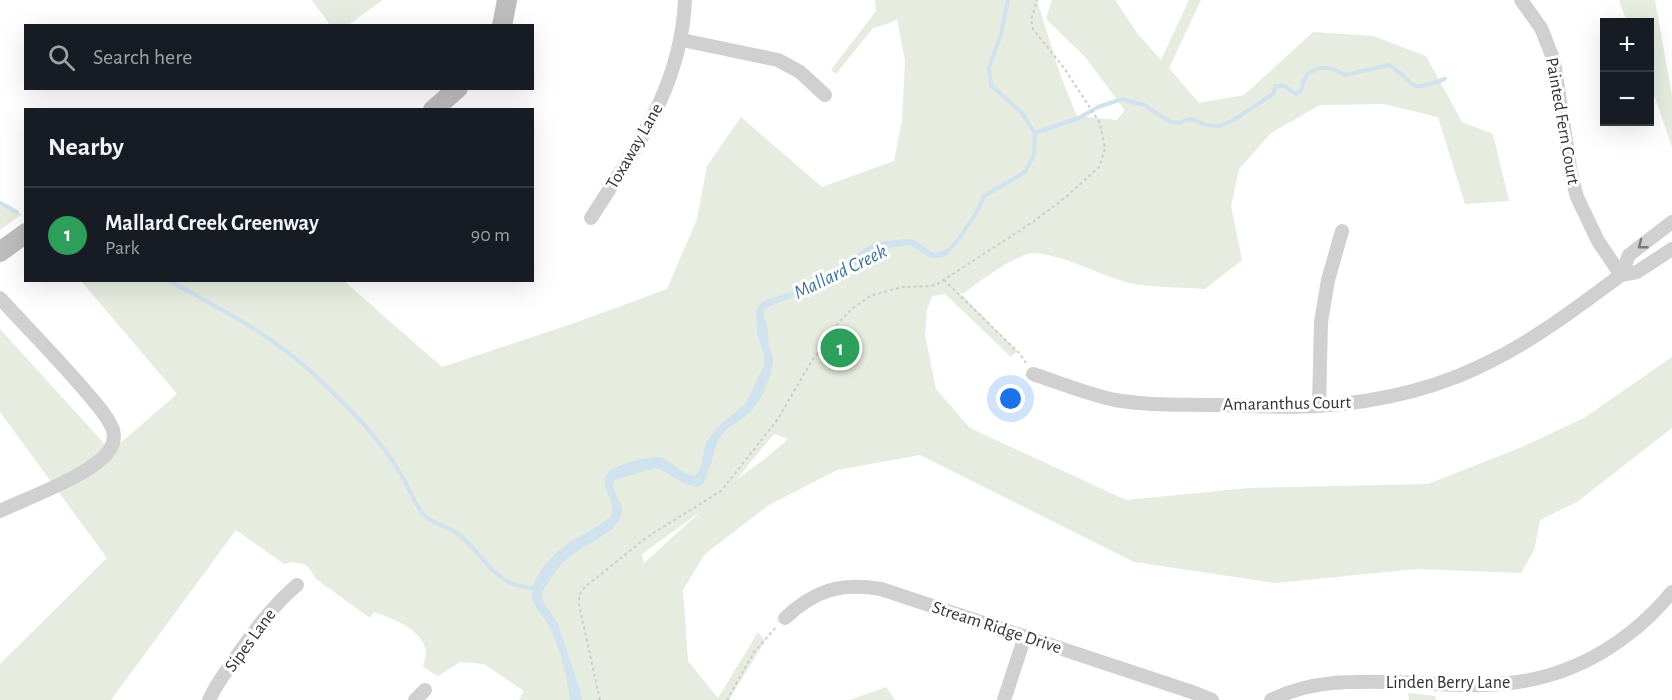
<!DOCTYPE html>
<meta charset="utf-8">
<style>
:root{--surface:#171b24;--page:#242831;--text:#f1f3f6;--muted:#9ea1a6;--line:#363941;--accent:#7c3aed}
body{margin:0;font-family:"Alegreya Sans",sans-serif;background:var(--page);color:var(--text)}
.controls{position:absolute;right:18px;top:18px;display:grid;overflow:hidden;border-radius:0px;box-shadow:0 6px 24px #0002}
.controls button{width:54px;height:54px;display:grid;place-items:center;padding:0;border:0;border-bottom:2px solid var(--line);background:var(--surface);color:var(--text);font:30px sans-serif}
.you{position:absolute;left:1011px;top:399px;width:21px;height:21px;margin:-15px;border:4px solid #fff;border-radius:50%;background:#1a73e8;box-shadow:0 0 0 9px #1a73e833}
.badge{display:grid;place-items:center;width:39px;height:39px;border-radius:50%;background:var(--accent);color:#fff;font-size:20px;font-weight:700}
.pin{position:absolute;translate:-50% -50%;border:3px solid #fff;box-shadow:0 2px 6px #0006}
.list{margin:0;padding:0;list-style:none}
h2{display:flex;justify-content:space-between;align-items:center;height:78px;margin:0;padding:0 24px;font-size:26px}
h2 small{font-size:20px;font-weight:400;color:var(--muted)}
.list li{display:grid;grid-template-columns:39px 1fr auto;gap:18px;align-items:center;box-sizing:border-box;height:96px;padding:0 24px;border-top:2px solid var(--line)}
.list b{display:block;font-size:22px;white-space:nowrap}
.list p{margin:0;font-size:20px;white-space:nowrap;color:var(--muted)}
.list em{font-size:20px;font-style:normal;color:var(--muted)}
.icon{flex:none;width:33px;height:33px;fill:none;stroke:currentColor;stroke-width:2;stroke-linecap:round;stroke-linejoin:round}
.map{position:relative;flex:none;width:1672px;height:700px;overflow:hidden}
.search{position:absolute;background:var(--surface);box-shadow:0 6px 24px #0002;left:24px;top:24px;width:510px;height:66px;display:flex;align-items:center;gap:15px;box-sizing:border-box;padding:0 21px;border-radius:0px;color:var(--muted);font-size:22px}
.panel{position:absolute;background:var(--surface);box-shadow:0 6px 24px #0002;left:24px;top:108px;width:510px;height:174px;border-radius:0px}
.map>svg:first-child{display:block}
.green{fill:#e6ecdf;fill-rule:evenodd}
.water{fill:#cfe2ee}
.lines{fill:none;stroke-linecap:round;stroke-linejoin:round}
.stream{stroke:#cfe2ee;stroke-width:4}
.path{stroke:#cdcdcd;stroke-width:2;stroke-dasharray:3 3;stroke-linecap:butt}
.minor{stroke:#d0d0d0;stroke-width:14}
.secondary{stroke:#bdbdbd;stroke-width:20}
.oneway{stroke:#7a7a7a}
.labels{text-anchor:middle;stroke-width:6;stroke-linejoin:round;paint-order:stroke}
.street-label{font-size:18px;fill:#333;stroke:#fff}
.water-label{font-size:20px;font-style:italic;fill:#3f7597;stroke:#fff}
</style>
<div class="map">
<svg width="1672" height="700" viewBox="0 0 1672 700">
<rect width="100%" height="100%" fill="#fff"/>
<g class="green">
<path d="M312,0H383L348,25H330Z"/>
<path d="M875,0H1037L1061,77L1077,116L1117,120L1124,111L1123,108L1086,58L1046,19L1052,0H1115L1137,33L1161,60L1189,0H1201L1169,68L1199,103L1244,95L1313,32L1373,36L1426,56L1462,122L1493,134L1509,201L1465,204L1438,117L1384,104L1320,105L1271,133L1239,169L1231,206L1242,260L1205,289C1182,287 1148,288 1126,282C1098,274 1064,255 1034,253C1019,252 975,284 963,294L955,288L1017,351L1011,357L945,294L932,296L927,310L925,335L936,389L970,428L1126,500L1249,488L1428,484L1522,447L1584,418L1672,357V428L1577,502L1540,520L1534,550L1521,573L1416,569L1276,583L1134,562L920,455L837,470L769,505L705,554L683,590L688,661L718,698L758,632L765,641L729,700H519L524,691L484,664L460,662L438,676L423,667C424,662 426,656 426,652C424,630 392,618 374,612L370,618L316,579L310,569L304,564L292,562L284,564L236,530L111,700H0V664L107,558L0,412V329L111,451L177,394L81,281H344L442,367L577,322L667,289L697,219L707,166L741,117L822,187L894,161L902,121L905,61L897,19L890,23L873,28L836,74L831,70L876,11ZM774,434L788,439L766,458L736,480ZM697,514H698L644,563L642,554Z"/>
<path d="M1619,0H1655L1672,95V147L1650,83V22H1627Z"/>
<path d="M0,206L22,214L0,230Z"/>
<path d="M886,687L895,700H850Z"/>
<path d="M1408,693L1435,696L1436,700H1409Z"/>
</g>
<path class="water" d="M907,239C920,239 923,248 935,253L947,249L949,254C928,264 927,254 910,245L875,250L854,267L815,289L772,305L764,310C763,319 768,324 768,333C769,336 768,339 768,342C769,352 776,353 772,368C768,384 759,406 746,416C736,424 725,427 719,439C714,448 707,483 701,486C689,491 667,470 655,468L614,480L613,488L623,510L619,521L610,531L573,554L560,565L542,592L543,601L558,624L581,693L582,700H570C567,676 561,650 550,628C545,617 533,608 532,596C531,579 546,563 557,552C573,537 595,531 611,516C617,502 600,488 606,475C611,465 653,454 663,458C674,463 684,477 696,475L700,469L706,442L719,426L746,403L764,365V354L757,333L756,312L759,305L765,300L803,289L875,242Z"/>
<g class="lines">
<g class="stream">
<path d="M1035,133L1079,118L1098,107L1122,99L1144,105L1171,122L1179,123L1189,119L1197,121L1205,125L1219,126L1232,121L1273,94L1276,86H1284L1296,94L1301,91C1305,65 1326,63 1345,75L1389,65C1420,84 1403,94 1445,79"/>
<path d="M0,203L17,212"/>
<path d="M946,253L958,240L975,215L984,196L1025,172L1034,155L1035,133L1022,113L991,85L989,68L1001,34L1008,0"/>
<path d="M167,280C224,310 281,340 326,386C353,412 381,440 400,473C408,485 413,501 422,513C431,524 447,526 457,533C477,547 488,573 511,583C519,587 529,587 537,589"/>
</g>
<g class="path">
<path d="M944,280L1020,354L1026,363"/>
<path d="M600,700L579,605V595L585,587L647,537L721,491L778,419L808,367L839,322L853,308L870,296L883,292L903,287L932,286L939,283L1033,222L1066,197L1099,167L1105,149L1100,123L1064,68L1033,29L1031,20L1037,0"/>
<path d="M727,700L754,652L777,626"/>
</g>
<g class="minor">
<path d="M1521,0L1541,28L1554,61L1571,174L1577,197L1598,241L1621,275"/>
<path d="M682,40L778,60L800,72L825,95"/>
<path d="M591,218C636,147 681,88 685,0"/>
<path d="M1621,275L1629,255L1672,222"/>
<path d="M0,298C29,330 59,360 87,393C96,404 108,416 113,430C115,438 113,446 108,452C91,475 27,498 0,511"/>
<path d="M1033,374C1060,383 1087,394 1115,400C1149,406 1184,404 1219,405C1252,406 1286,408 1319,406C1378,402 1440,388 1493,360C1539,337 1580,305 1621,275L1637,272L1672,249"/>
<path d="M1319,406L1321,322L1328,280L1342,231"/>
<path d="M785,618C815,590 841,582 881,589L1195,693L1212,700"/>
<path d="M209,700C215,686 225,673 234,660C253,633 272,606 297,585"/>
<path d="M415,700L425,690"/>
<path d="M1004,700L1025,636"/>
<path d="M1271,700C1311,680 1352,681 1396,682C1436,684 1478,688 1518,682C1580,673 1633,639 1672,592"/>
</g>
<g class="secondary">
<path d="M502,26L507,0"/>
<path d="M433,110L458,88"/>
<path d="M0,252L26,233"/>
</g>
</g>
<defs><path id="oneway-chevron" d="M-2-3.5L2.5 0L-2 3.5" fill="none" stroke-width="1.6" stroke-linecap="round" stroke-linejoin="round" transform="scale(1.5)"/></defs>
<use class="oneway" href="#oneway-chevron" transform="translate(1642 245) rotate(142)"/>
<g class="labels">
<g class="street-label">
<text transform="translate(1563 121) rotate(80)" y="6">Painted Fern Court</text>
<text transform="translate(634 146) rotate(-60)" y="6">Toxaway Lane</text>
<text transform="translate(1287 403) rotate(-1)" y="6">Amaranthus Court</text>
<text transform="translate(997 627) rotate(18)" y="6">Stream Ridge Drive</text>
<text transform="translate(250 640) rotate(-54)" y="6">Sipes Lane</text>
<text x="1448" y="688">Linden Berry Lane</text>
</g>
<g class="water-label">
<text transform="translate(840 271) rotate(-26)" y="7">Mallard Creek</text>
</g>
</g>
</svg>
<div class="controls">
<button>+</button>
<button>−</button>
</div>
<div class="you"></div>
<div class="pin badge" style="left:840px;top:348px;background:#2e9e5b">1</div>
<div class="search"><svg class="icon" aria-label="search" viewBox="0 0 24 24"><circle cx="10" cy="10" r="6"/><path d="M15 15l6 6"/></svg>Search here</div>
<section class="panel">
<h2>Nearby<small></small></h2>
<ul class="list">
<li><span class="badge" style="background:#2e9e5b">1</span><div><b>Mallard Creek Greenway</b><p>Park</p></div><em>90 m</em></li>
</ul>
</section>
</div>
